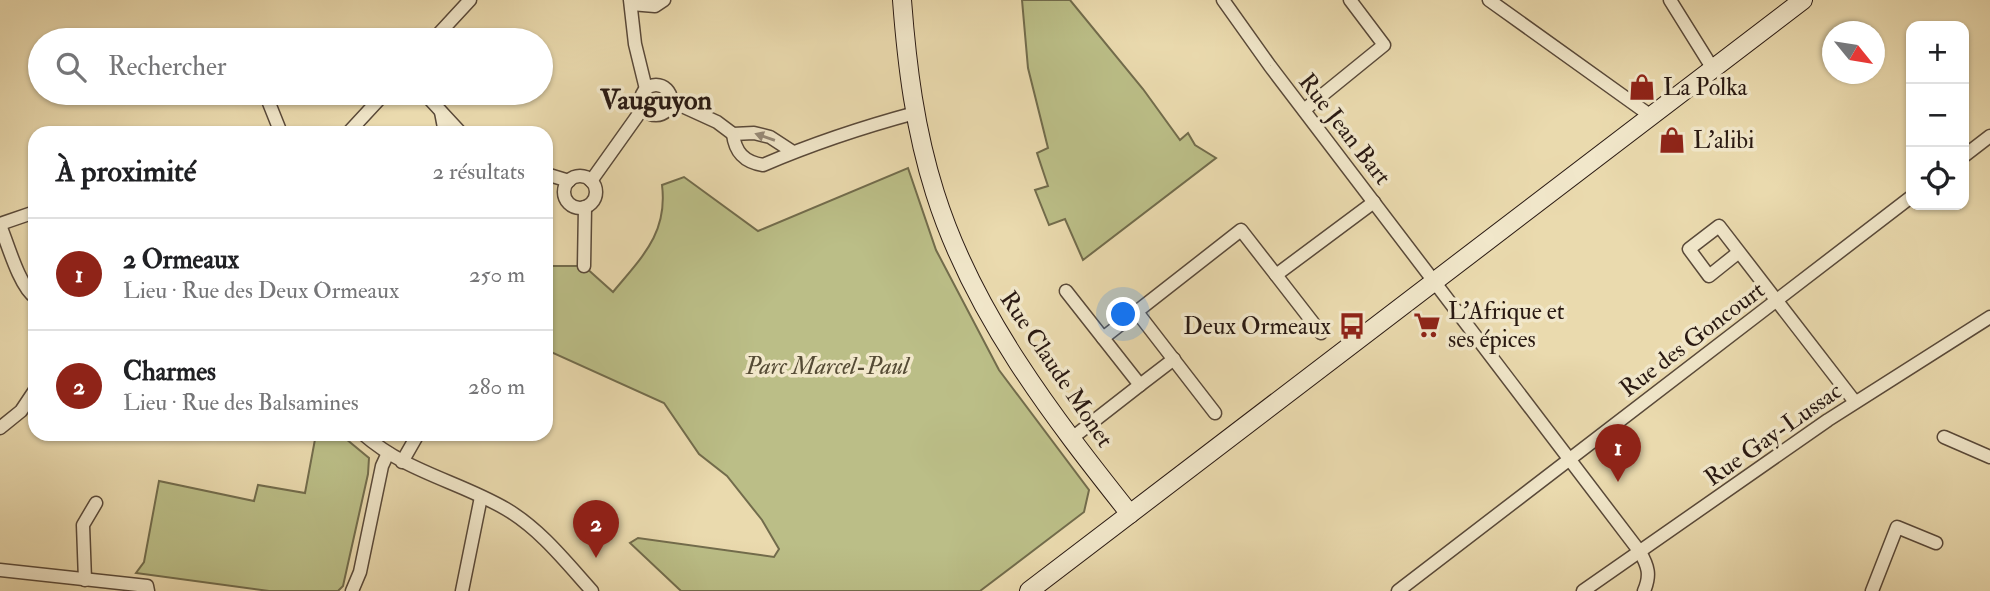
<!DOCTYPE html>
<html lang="fr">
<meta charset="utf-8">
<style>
:root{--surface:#fff;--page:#f6f6f6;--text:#202124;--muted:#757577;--line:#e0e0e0;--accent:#8f2418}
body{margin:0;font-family:"IM FELL Double Pica",serif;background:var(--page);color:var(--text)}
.controls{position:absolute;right:21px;top:21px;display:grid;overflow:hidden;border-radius:14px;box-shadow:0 2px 5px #0004}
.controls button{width:63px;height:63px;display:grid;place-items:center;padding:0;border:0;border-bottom:2px solid var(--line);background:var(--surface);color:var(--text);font:35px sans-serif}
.compass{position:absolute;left:1822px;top:21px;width:63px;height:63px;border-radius:50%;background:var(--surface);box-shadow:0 2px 5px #0004;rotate:120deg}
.you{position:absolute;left:1124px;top:315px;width:24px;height:24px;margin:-18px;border:5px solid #fff;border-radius:50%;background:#1a73e8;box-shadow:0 0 0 10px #1a73e833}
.badge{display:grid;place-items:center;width:46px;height:46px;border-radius:50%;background:var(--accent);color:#fff;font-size:23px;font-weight:700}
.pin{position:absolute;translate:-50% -58px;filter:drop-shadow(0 2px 4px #0008)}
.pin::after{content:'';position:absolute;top:37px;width:24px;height:21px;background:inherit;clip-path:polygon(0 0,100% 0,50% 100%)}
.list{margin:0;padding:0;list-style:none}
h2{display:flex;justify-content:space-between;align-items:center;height:91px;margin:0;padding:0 28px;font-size:30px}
h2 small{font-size:23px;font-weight:400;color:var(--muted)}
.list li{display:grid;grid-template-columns:46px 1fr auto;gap:21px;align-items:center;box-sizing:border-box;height:112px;padding:0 28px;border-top:2px solid var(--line)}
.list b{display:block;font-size:26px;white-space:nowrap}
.list p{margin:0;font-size:23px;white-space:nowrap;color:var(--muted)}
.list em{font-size:23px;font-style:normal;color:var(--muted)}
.icon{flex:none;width:38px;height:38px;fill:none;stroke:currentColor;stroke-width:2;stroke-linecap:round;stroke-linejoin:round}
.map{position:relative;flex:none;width:1990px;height:591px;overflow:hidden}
.search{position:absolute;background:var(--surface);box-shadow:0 2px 5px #0004;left:28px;top:28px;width:525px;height:77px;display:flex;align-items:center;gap:18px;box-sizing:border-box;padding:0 24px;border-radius:38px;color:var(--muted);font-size:26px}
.panel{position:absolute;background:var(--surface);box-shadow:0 2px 5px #0004;left:28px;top:126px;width:525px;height:315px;border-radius:21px}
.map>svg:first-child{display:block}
.green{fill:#bbbe87;stroke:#726c4c;stroke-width:2}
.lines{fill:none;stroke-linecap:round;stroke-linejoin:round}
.street-casing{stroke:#594939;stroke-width:15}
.secondary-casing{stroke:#291912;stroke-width:20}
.street{stroke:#f1e7ca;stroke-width:12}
.secondary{stroke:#f1e7ca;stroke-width:18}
.oneway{fill:#978a77}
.labels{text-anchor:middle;stroke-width:7;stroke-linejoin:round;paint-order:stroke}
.poi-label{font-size:24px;fill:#291912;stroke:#f1e7ca;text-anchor:start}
.street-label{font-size:24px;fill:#291912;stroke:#f1e7ca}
.park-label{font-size:24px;font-style:italic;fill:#554b35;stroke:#f1e7ca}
.quarter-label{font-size:28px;font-weight:bold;fill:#291912;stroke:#f1e7ca}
</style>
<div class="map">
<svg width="1990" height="591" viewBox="0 0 1990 591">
<rect width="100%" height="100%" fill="#eadaae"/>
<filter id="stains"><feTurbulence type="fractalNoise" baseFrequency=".00286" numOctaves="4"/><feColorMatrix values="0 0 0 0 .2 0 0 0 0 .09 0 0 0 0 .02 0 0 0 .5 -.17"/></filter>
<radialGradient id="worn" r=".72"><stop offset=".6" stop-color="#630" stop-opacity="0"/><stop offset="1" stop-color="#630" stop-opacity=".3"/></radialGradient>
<g class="green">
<path d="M1022,0H1070L1143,89L1180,140L1188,133L1195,145L1216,158L1083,260L1065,219L1049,225L1035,190L1048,186L1037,153L1048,148L1028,68Z"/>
<path d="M908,168L936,250L999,370L1089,490L1084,512L980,591H681L630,543L638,538L774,557L779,549L762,520L727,476L699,454L664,403L549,351L546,352V266H584L613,292C642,257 668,233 662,185L684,177L758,231Z"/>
<path d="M316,434H340L369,458L368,474L343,586L338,591H269L136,573L144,562L159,481L254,501L258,485L305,493Z"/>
</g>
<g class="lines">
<defs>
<g id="street">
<path d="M630,0L635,44L646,89"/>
<path d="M1223,0L1270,66L1640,552C1648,566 1651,575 1644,591"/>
<path d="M1489,0L1651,116"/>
<path d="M1670,0L1713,69"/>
<path d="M631,4L655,6L664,0"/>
<path d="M433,40L470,0"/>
<circle cx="656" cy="100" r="15"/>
<path d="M265,93L281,133"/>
<path d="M424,93L461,133"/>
<path d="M671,101L717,122L733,134L754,133L770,137L793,152"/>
<path d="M1304,110L1384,45L1350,0"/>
<path d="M441,112L445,133"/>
<path d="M348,133L385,93"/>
<path d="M733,134C735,152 744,162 763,165C812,144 863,127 915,113"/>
<path d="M1964,156L1990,136"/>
<path d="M546,174L569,181"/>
<circle cx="580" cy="192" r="16"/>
<path d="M591,181L643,108"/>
<path d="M0,224L35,212"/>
<path d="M0,225C7,242 20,288 35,297"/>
<path d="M1739,252L1709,276L1689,249L1719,226L1855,402"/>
<path d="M584,266L585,207"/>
<path d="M1276,275L1321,333"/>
<path d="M1066,291L1103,338"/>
<path d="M1137,312L1215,413"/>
<path d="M1140,385L1174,359"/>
<path d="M0,428L21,411L35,390"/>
<path d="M363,434C406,472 458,481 506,509C540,529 566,562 592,591"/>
<path d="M1944,437L1990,457"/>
<path d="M1072,438L1140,385L1103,338L1241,230L1276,275L1374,202"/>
<path d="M402,462L418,434"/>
<path d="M0,570L147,586L148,591"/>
<path d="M85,580L83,525L96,503"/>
<path d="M352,591L360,572L382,466L388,453"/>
<path d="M462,591L481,497"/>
<path d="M1398,591L1911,197"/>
<path d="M1583,591L1828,420L1990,317"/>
<path d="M1872,591L1897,527L1936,543"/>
</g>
<g id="secondary">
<path d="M902,0C907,66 915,130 935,193C973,314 1053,417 1130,514"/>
<path d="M1029,591L1803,0"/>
</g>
</defs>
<use href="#street" class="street-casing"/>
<use href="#secondary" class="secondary-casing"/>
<use href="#street" class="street"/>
<use href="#secondary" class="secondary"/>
</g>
<defs><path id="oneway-solid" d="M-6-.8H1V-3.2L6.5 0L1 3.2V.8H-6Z" transform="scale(1.75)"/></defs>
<use class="oneway" href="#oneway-solid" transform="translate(765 137) rotate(-161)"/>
<defs>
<symbol id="shop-bare" viewBox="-9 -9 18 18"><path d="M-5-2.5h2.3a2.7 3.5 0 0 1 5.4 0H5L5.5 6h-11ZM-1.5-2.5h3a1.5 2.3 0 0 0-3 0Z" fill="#8f2418" stroke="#f1e7ca" stroke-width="2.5" paint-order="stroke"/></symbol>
<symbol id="supermarket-bare" viewBox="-9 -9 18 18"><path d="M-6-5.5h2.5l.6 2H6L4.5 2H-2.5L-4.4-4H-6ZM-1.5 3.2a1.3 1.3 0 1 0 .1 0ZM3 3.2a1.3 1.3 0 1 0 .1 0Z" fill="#8f2418" stroke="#f1e7ca" stroke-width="2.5" paint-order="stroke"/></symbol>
<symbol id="bus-bare" viewBox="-9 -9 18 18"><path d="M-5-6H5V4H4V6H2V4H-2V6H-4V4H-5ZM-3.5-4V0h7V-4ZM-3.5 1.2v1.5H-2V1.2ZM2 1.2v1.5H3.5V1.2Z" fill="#8f2418" stroke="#f1e7ca" stroke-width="2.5" paint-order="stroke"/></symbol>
</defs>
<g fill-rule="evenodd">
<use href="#shop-bare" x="1623" y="68" width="38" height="38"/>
<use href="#shop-bare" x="1653" y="121" width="38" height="38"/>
<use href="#supermarket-bare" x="1408" y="306" width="38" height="38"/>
<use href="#bus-bare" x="1333" y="307" width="38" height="38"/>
</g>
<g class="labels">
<g class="poi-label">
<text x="1663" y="95">La Polka</text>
<text x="1693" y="148">L'alibi</text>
<text x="1448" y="319">L'Afrique et<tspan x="1448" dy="28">ses épices</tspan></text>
<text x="1331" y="334" text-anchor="end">Deux Ormeaux</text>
</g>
<g class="street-label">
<text transform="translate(1345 129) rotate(52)" y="8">Rue Jean Bart</text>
<text transform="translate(1692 339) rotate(-37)" y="8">Rue des Goncourt</text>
<text transform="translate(1057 369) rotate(56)" y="8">Rue Claude Monet</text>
<text transform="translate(1773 434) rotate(-35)" y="8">Rue Gay-Lussac</text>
</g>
<g class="park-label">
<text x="827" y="374">Parc Marcel-Paul</text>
</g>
<g class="quarter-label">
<text x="656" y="109">Vauguyon</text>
</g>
</g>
<rect width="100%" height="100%" filter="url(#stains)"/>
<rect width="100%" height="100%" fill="url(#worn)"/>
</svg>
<div class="controls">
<button>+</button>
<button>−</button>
<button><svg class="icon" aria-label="locate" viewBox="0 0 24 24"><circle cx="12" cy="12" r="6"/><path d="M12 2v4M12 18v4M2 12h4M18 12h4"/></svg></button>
</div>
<svg class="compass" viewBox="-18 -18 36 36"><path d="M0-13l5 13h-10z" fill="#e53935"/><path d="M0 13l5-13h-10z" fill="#757577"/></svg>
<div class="you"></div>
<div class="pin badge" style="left:1618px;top:482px">1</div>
<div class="pin badge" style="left:596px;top:558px">2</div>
<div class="search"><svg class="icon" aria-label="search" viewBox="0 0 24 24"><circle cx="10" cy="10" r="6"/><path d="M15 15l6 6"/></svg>Rechercher</div>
<section class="panel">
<h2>À proximité<small>2 résultats</small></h2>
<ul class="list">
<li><span class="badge">1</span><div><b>2 Ormeaux</b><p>Lieu · Rue des Deux Ormeaux</p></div><em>250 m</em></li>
<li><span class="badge">2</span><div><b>Charmes</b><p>Lieu · Rue des Balsamines</p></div><em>280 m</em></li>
</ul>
</section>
</div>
